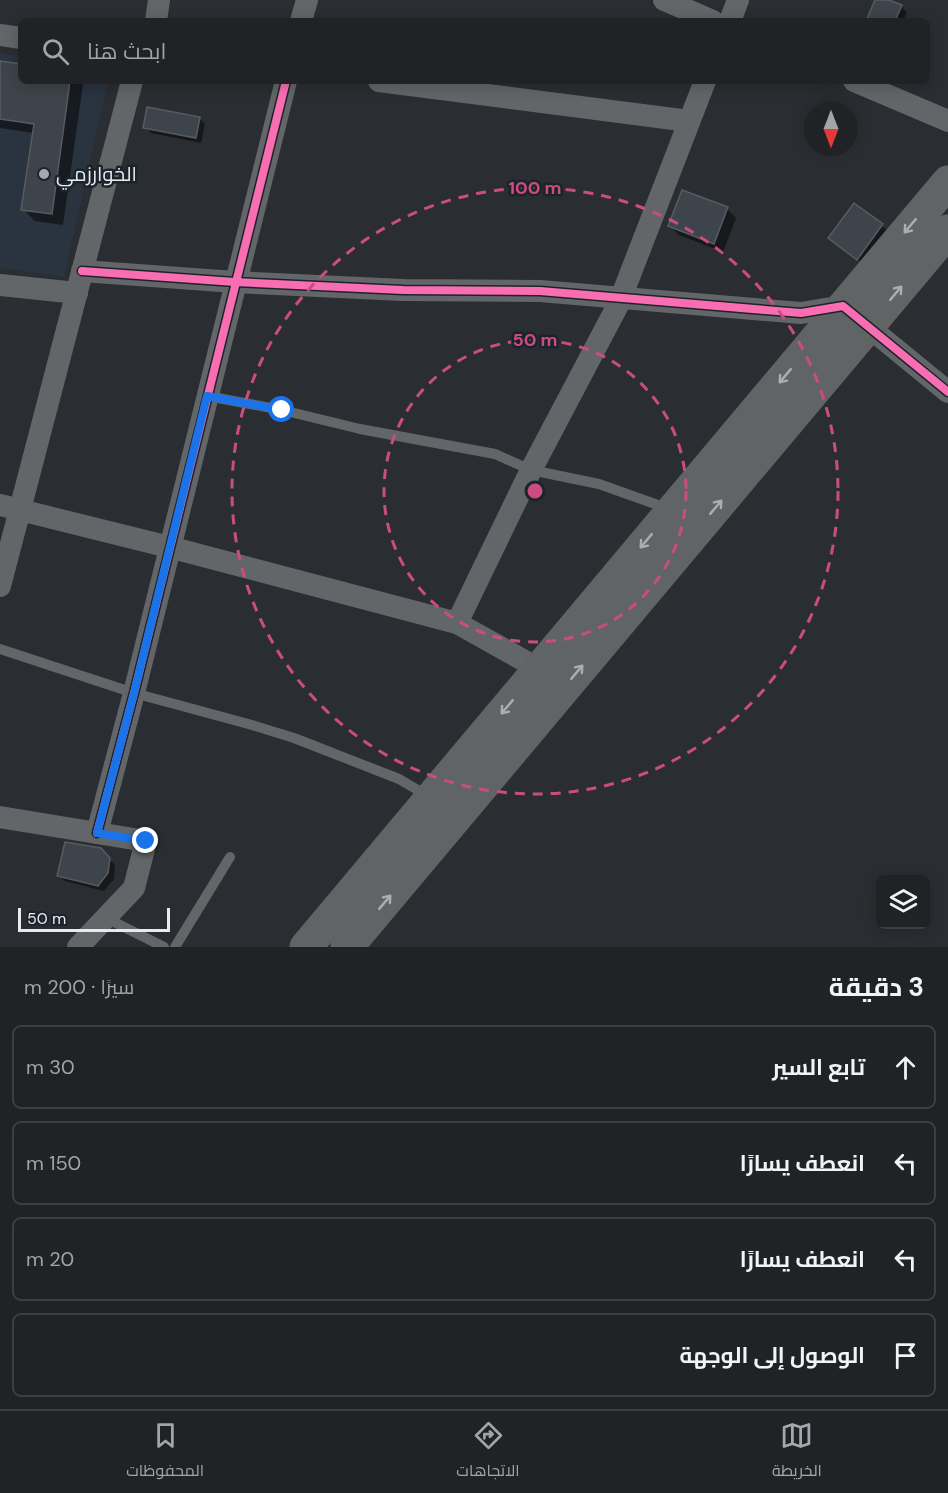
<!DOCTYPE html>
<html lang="ar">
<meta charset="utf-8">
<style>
:root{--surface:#202226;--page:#2d2f32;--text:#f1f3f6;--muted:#a2a4a7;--line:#3d3f43;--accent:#a5a9ae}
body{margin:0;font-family:"DM Sans",Cairo,sans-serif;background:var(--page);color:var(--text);direction:rtl}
.controls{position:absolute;right:18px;bottom:18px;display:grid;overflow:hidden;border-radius:9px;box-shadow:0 3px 15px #0003}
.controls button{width:54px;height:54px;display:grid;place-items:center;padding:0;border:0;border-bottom:2px solid var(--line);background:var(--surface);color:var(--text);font:30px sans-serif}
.compass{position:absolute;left:804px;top:102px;width:54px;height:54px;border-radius:50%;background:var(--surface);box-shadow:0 3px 15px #0003;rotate:180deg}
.scale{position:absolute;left:18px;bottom:15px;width:152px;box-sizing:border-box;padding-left:6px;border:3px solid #e7ebf1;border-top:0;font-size:16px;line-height:21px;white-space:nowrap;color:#e7ebf1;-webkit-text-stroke:4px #1d232b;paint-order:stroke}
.stop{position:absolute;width:18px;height:18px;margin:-14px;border:4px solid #1a73e8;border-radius:50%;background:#fff}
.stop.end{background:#1a73e8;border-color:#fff;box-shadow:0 2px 6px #0008}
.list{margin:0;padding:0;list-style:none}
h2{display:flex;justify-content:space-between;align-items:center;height:78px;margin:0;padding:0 24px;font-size:26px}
h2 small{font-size:20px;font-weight:400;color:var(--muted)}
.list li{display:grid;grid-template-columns:39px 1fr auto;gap:18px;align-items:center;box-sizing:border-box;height:84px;margin:0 12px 12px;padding:0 12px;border:2px solid var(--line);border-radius:9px}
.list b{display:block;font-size:22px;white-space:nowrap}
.list em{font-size:20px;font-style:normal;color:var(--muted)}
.icon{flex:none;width:33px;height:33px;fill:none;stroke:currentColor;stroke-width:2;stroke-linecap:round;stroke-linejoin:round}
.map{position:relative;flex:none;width:948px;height:947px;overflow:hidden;direction:ltr}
.search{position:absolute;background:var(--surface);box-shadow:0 3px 15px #0003;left:18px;right:18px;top:18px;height:66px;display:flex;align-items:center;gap:15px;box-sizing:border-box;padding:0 21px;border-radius:9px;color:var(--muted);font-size:22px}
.sheet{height:462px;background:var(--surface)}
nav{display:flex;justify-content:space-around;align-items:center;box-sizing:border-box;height:84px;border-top:2px solid var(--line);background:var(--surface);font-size:16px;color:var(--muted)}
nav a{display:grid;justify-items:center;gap:3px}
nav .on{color:var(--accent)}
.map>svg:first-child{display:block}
.built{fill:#2a3340}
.shadow{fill:#0007}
.building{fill:#3e444b;stroke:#585c5f;stroke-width:1.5}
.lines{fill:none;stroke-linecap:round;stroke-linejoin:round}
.service{stroke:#636669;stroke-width:10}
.minor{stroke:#636669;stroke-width:22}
.primary{stroke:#606464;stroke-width:33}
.cycleway-casing{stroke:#1d232b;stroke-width:11}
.cycleway{stroke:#f96db3;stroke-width:8}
.oneway{stroke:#aaaeb2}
.route{stroke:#1a73e8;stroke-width:8}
.ring{fill:none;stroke:#cb4d80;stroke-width:3;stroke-dasharray:10 8}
.poi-dot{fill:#a5a9ae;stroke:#1d232b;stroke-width:2}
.labels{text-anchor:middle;stroke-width:5;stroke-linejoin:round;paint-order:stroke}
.poi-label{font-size:20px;fill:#e7ebf1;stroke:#1d232b;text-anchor:start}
.centre{fill:#cb4d80;stroke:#1d232b;stroke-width:3}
.ring-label{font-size:18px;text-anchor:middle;font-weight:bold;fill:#cb4d80;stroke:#1d232b;stroke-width:5;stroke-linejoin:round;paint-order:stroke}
</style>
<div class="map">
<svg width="948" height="947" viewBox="0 0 948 947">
<rect width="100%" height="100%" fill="#2a2e32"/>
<path class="built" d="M0,53L21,56V81H108L64,277L0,268Z"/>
<g class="shadow">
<path d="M877,0H885L901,7L907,12L903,21H868Z"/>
<path d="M0,62L21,65V81H80L83,84L63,225L35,221L23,209L34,133L0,128Z"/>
<path d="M199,118L205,124L201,143L151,133L145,127Z"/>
<path d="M854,205L888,231L864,264L830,238Z"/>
<path d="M727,209L736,218L723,252L679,235L670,226Z"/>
<path d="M100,850L115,865L114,879L104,891L65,881L59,876Z"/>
</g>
<g class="building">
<path d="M875,0H889L902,5L895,21H866Z"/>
<path d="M0,61L21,64V81H70L52,214L21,210L34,124L0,119Z"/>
<path d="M147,107L200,117L196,138L143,128Z"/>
<path d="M682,190L728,207L714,244L668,226Z"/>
<path d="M854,203L883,224L857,260L828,238Z"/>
<path d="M65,842L101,848L110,858L108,873L98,886L57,876Z"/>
</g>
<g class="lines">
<g class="service">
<path d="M207,396L282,410L360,429L495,454L531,470L599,484L669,509"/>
<path d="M0,649L134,693L252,725L294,738L399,779L428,796"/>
<path d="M106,918L164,947"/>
<path d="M175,947L230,857"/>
</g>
<g class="minor">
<path d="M664,0L713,21"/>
<path d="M156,21L159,0"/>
<path d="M301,21L307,0"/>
<path d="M730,21L738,0"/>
<path d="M0,35L21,38"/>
<path d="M379,81L689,121"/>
<path d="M854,81L948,121"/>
<path d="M82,271L235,282L403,290L540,291L801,313L843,306L948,392"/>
<path d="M0,285L77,293"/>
<path d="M0,505L169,547L457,623L539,669"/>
<path d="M0,586L132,81"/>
<path d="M457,623L531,470L619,303L705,81"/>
<path d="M0,817L146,841L134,888L78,947"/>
<path d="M97,833L134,693L286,81"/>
</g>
<g class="primary">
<path d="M306,947L948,182"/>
<path d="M347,947L948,231"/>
</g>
<defs>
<g id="cycleway">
<path d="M82,271L235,282L403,290L540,291L801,313L843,306L948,392"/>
<path d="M97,833L134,693L286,81"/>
</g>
</defs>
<use href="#cycleway" class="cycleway-casing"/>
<use href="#cycleway" class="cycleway"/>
</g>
<defs><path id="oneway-shaft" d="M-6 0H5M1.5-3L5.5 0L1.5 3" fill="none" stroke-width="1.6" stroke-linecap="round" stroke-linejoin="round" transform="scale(1.5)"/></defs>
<g class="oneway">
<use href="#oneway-shaft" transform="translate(910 226) rotate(130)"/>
<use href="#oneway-shaft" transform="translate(896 293) rotate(-50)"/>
<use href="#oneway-shaft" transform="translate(785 376) rotate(130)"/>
<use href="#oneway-shaft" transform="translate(716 507) rotate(-50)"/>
<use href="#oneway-shaft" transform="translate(646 541) rotate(130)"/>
<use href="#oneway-shaft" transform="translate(577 672) rotate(-50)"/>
<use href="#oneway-shaft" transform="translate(507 707) rotate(130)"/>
<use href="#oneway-shaft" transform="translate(385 902) rotate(-50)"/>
</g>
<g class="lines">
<path class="route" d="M146,841L97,833L134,693L207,396L282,410"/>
</g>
<g class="ring">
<circle cx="535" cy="491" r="151"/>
<circle cx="535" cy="491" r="303"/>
</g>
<circle class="poi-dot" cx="44" cy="174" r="6"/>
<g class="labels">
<g class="poi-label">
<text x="56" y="181">الخوارزمي</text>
</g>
</g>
<circle cx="535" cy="491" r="9" class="centre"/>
<g class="ring-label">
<text x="535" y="194">100 m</text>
<text x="535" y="346">50 m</text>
</g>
</svg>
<div class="controls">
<button><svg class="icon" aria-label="layers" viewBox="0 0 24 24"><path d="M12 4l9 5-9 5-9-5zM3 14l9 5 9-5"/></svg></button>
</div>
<svg class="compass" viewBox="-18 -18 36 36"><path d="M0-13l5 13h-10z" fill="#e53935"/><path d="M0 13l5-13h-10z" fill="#a2a4a7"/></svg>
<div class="scale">50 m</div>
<div class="stop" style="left:282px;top:410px"></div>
<div class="stop end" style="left:146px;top:841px"></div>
<div class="search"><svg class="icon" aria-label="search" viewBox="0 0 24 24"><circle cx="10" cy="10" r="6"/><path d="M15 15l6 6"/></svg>ابحث هنا</div>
</div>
<section class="sheet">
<h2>3 دقيقة<small>سيرًا · 200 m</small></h2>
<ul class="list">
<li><svg class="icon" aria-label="ahead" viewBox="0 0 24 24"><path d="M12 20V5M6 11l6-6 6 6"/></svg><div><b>تابع السير</b></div><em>30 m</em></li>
<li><svg class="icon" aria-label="left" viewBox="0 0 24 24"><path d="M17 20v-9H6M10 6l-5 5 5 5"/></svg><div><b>انعطف يسارًا</b></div><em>150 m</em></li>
<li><svg class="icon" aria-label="left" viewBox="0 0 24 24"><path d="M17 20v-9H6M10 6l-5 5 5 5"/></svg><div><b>انعطف يسارًا</b></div><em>20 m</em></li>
<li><svg class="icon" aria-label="arrive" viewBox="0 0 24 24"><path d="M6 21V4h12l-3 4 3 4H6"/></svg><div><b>الوصول إلى الوجهة</b></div></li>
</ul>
</section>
<nav>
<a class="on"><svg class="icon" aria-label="map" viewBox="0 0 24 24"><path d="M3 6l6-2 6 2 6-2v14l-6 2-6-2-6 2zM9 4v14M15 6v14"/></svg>الخريطة</a>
<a><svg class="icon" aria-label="directions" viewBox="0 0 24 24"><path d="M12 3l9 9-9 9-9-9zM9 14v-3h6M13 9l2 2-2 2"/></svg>الاتجاهات</a>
<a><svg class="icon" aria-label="saved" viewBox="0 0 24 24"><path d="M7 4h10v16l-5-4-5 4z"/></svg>المحفوظات</a>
</nav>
